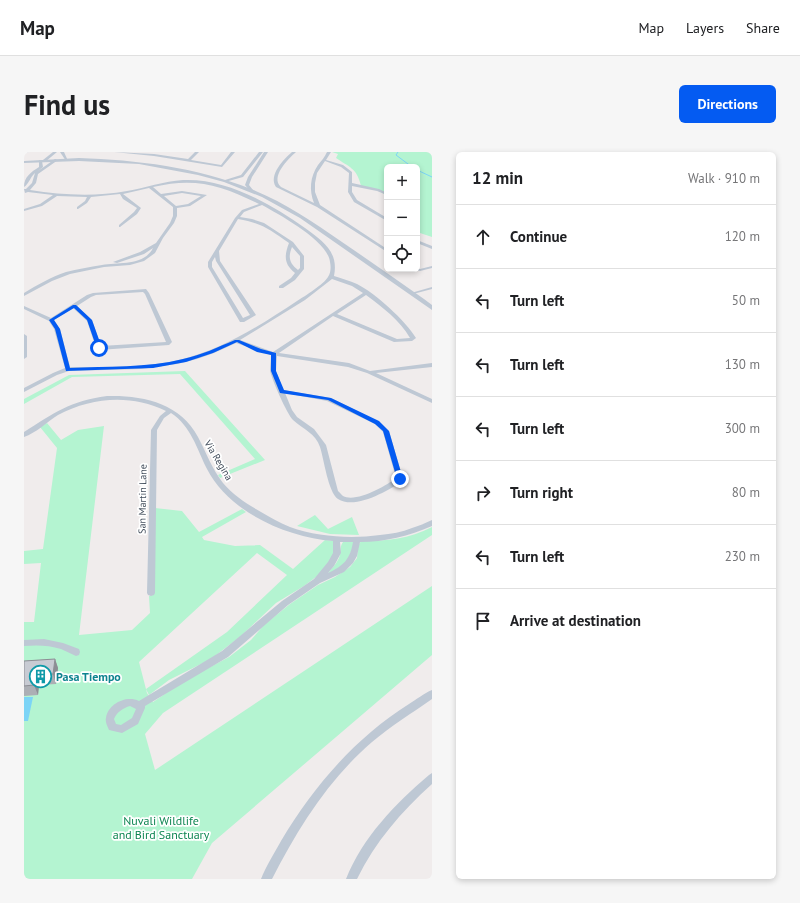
<!DOCTYPE html>
<meta charset="utf-8">
<style>
:root{--surface:#fff;--page:#f6f6f6;--text:#202124;--muted:#757577;--line:#e0e0e0;--accent:#045bf2}
body{margin:0;font-family:"PT Sans",sans-serif;background:var(--page);color:var(--text)}
.controls{position:absolute;right:12px;top:12px;display:grid;overflow:hidden;border-radius:6px;box-shadow:0 2px 6px #0003}
.controls button{width:36px;height:36px;display:grid;place-items:center;padding:0;border:0;border-bottom:1px solid var(--line);background:var(--surface);color:var(--text);font:20px sans-serif}
.stop{position:absolute;width:12px;height:12px;margin:-9px;border:3px solid #045bf2;border-radius:50%;background:#fff}
.stop.end{background:#045bf2;border-color:#fff;box-shadow:0 1px 4px #0008}
.list{margin:0;padding:0;list-style:none}
h2{display:flex;justify-content:space-between;align-items:center;height:52px;margin:0;padding:0 16px;font-size:17px}
h2 small{font-size:13px;font-weight:400;color:var(--muted)}
.list li{display:grid;grid-template-columns:26px 1fr auto;gap:12px;align-items:center;box-sizing:border-box;height:64px;padding:0 16px;border-top:1px solid var(--line)}
.list b{display:block;font-size:15px;white-space:nowrap}
.list em{font-size:13px;font-style:normal;color:var(--muted)}
.icon{flex:none;width:22px;height:22px;fill:none;stroke:currentColor;stroke-width:2;stroke-linecap:round;stroke-linejoin:round}
.map{position:relative;flex:none;width:408px;height:727px;overflow:hidden;border-radius:6px}
header{display:flex;align-items:center;gap:24px;box-sizing:border-box;height:56px;padding:0 20px;background:var(--surface);border-bottom:1px solid var(--line)}
header strong{font-size:19px}
nav{display:flex;gap:22px;margin-inline-start:auto;font-size:14px}
.intro{display:flex;align-items:center;justify-content:space-between;box-sizing:border-box;height:96px;padding:0 24px}
h1{margin:0;font-size:28px}
.button{padding:10px 18px;border-radius:6px;background:var(--accent);color:#fff;font-size:14px;font-weight:700}
main{display:flex;gap:24px;padding:0 24px}
aside{flex:1;background:var(--surface);border-radius:6px;box-shadow:0 2px 6px #0003}
.map>svg:first-child{display:block}
.green{fill:#b4f4d1}
.water{fill:#7cd4f6}
.lines{fill:none;stroke-linecap:round;stroke-linejoin:round}
.stream{stroke:#7cd4f6;stroke-width:1}
.minor{fill:#bec8d4;fill-rule:evenodd}
.tertiary{fill:#bec8d4;fill-rule:evenodd}
.wall{fill:#acafb5}
.shaded-wall{fill:#8c8e94}
.building{fill:#c8cbd3;stroke:#8c8e94}
.route{fill:#045bf2}
.labels{text-anchor:middle;stroke-width:3.5;stroke-linejoin:round;paint-order:stroke}
.street-label{font-size:10px;fill:#434e5c;stroke:#fff}
.near-culture-label{font-size:12px;font-weight:bold;fill:#0d838f;stroke:#fff;text-anchor:start}
.near-park-label{font-size:12px;fill:#0c8551;stroke:#fff}
</style>
<header>
<strong>Map</strong>
<nav><a>Map</a><a>Layers</a><a>Share</a></nav>
</header>
<div class="intro"><h1>Find us</h1><a class="button">Directions</a></div>
<main>
<div class="map">
<svg width="408" height="727" viewBox="0 0 408 727">
<rect width="100%" height="100%" fill="#f0ecec"/>
<g class="green">
<path d="M308,0H408V85L393,80V15H363V44L354,38L337,34C333,16 325,15 312,6L314,2Z"/>
<path d="M161,219L241,308L196,326L194,323L231,307L156,222L48,225L0,252V247L45,223Z"/>
<path d="M23,271L37,288L54,278L80,274L55,483L108,478L126,461L125,444L129,443L131,356L158,359L175,380L218,357L222,360L178,385L180,388L211,394L236,393L269,417L301,388L311,389L310,401L300,419L280,434L252,451L217,484L187,507L145,528L125,543L122,537L203,480L263,423L233,401L115,510L123,541L129,550L160,529L205,505L227,488L240,473L266,452L294,433L311,425L326,415L333,406L334,394L337,389C363,389 385,387 408,375V383L139,561L121,582L131,618L408,434V503L188,691L168,727H0V470H10L17,411L0,412V399L19,397L33,296L16,275Z"/>
<path d="M291,363L304,377L328,365L335,383L306,382L273,374Z"/>
<path d="M324,389L329,390L330,392L323,410L301,425C306,418 314,411 316,403C317,398 316,394 319,390Z"/>
</g>
<path class="water" d="M0,545H9L4,569H0Z"/>
<g class="lines">
<g class="stream">
<path d="M374,0L372,3L388,15"/>
<path d="M393,18L408,25"/>
</g>
<g class="minor">
<path d="M0,0H5L0,1Z"/>
<path d="M29,0H33L21,10H19V8Z"/>
<path d="M36,0H40L44,9H42Z"/>
<path d="M90,0L130,2L164,7L171,0H175L167,8L197,13L207,0H211L198,15L130,4Z"/>
<path d="M235,0H239L219,25L201,30V28L217,23Z"/>
<path d="M240,0H244L228,25L225,33L229,38L226,39L221,33L224,25Z"/>
<path d="M268,0H272C264,7 246,25 257,35L290,51C285,38 286,25 294,13C297,9 301,5 303,0H307L302,8L319,13L328,20V31L355,37L363,41V43L353,39L328,34V40L333,48L363,66V69L330,50L324,40L325,21L317,15L301,9L293,21L291,31V40L296,53L363,97V100L293,55L252,35C244,23 260,7 268,0Z"/>
<path d="M31,7L34,8L14,22L12,31L6,38C38,43 70,45 103,39C121,36 140,29 159,28C203,26 246,52 281,76C299,89 315,100 310,124C317,126 326,129 333,132C351,141 382,169 392,186L388,189L370,190L309,164L255,201L325,211L346,219L408,211V215L352,221L408,247V251L343,221L324,215L253,204L252,219L259,238L307,246L355,270L365,279L379,327L378,329C364,339 331,358 314,347C304,340 300,307 296,295C292,282 279,277 269,268C263,262 247,226 246,218C246,214 247,208 247,203L212,191L190,201L173,207L153,212L117,217L45,219L33,223L0,240V236L29,221L41,216L30,177L25,169L0,157V154L27,166L63,143L69,141L122,137L125,141L148,190L145,193L75,198L72,196L63,169L49,156L30,168L36,177L46,215C82,215 120,216 155,208C198,198 237,173 273,149C281,144 300,132 304,125C307,121 307,114 306,110C304,89 256,63 238,53L220,60L216,65L228,67L240,71L269,90L280,104V117L271,128L259,136H255V134L267,126L271,121C260,112 260,104 265,91C246,78 238,71 214,67L195,99L196,109L232,163L220,170H216L184,115V110L211,66L218,58L235,52C197,33 171,25 129,35L137,42L158,39L183,43L166,54L153,56V64L150,71L139,86L131,101L120,109L106,113L80,115L46,122L28,129L0,144V141C13,133 27,125 42,120C53,117 66,115 78,113C95,110 120,114 129,96L120,102L93,111L89,110L116,100L132,91L146,71L149,64V55L125,36L99,42L117,56L113,62L96,75H95V73L110,60L113,56L99,47L96,42L67,45L63,51L54,57H53V55L61,49L63,45L33,44L18,54L0,59V57L16,52L29,43L4,40L1,41L0,37H2L8,31L11,21C6,25 5,32 0,35C0,25 7,20 15,15V8L18,9L19,15L14,19ZM158,41L177,44L164,52L152,54L140,44ZM268,95L276,104V116L274,118C265,111 264,105 268,95ZM191,105L192,109L226,163L219,166L188,115V110ZM308,127L328,134L339,141L249,200L216,188L281,148ZM119,140L121,142L142,190L77,194L68,168L53,154L67,145L72,143ZM342,143C358,155 376,168 386,186L373,187L313,162ZM261,241L303,249L351,272L359,280L372,326C362,334 332,351 319,344C317,342 316,341 314,339L302,293L290,277L273,265L268,258Z"/>
<path d="M393,88L408,94V97L393,91Z"/>
<path d="M408,114V116L396,119L389,117H396Z"/>
<path d="M408,135V137L389,142L387,141Z"/>
<path d="M0,182L3,184V205L0,207Z"/>
<path d="M83,244C119,243 156,251 174,285C182,300 188,317 199,331C209,343 223,352 237,360C246,365 256,371 266,375C294,385 327,387 356,383C367,382 378,380 388,376C395,374 401,371 408,368V374C385,384 361,390 336,390L333,404L329,411L320,420L296,431L264,453L204,505L121,554V556L114,572L98,581L85,578C83,574 81,569 82,566C84,552 102,543 115,549L198,499L258,449L290,427L304,410L309,401V389C262,385 205,360 183,317C173,297 167,274 147,261L140,266L133,278L131,441L130,443L127,444L124,443L123,441L127,278L136,264L142,259C107,242 68,245 34,263C23,270 12,281 0,285V280C30,261 46,249 83,244ZM316,390H329C326,408 319,414 304,421L310,414L317,401ZM106,554L112,557L108,566L97,573L92,572L90,567C93,560 99,556 106,554Z"/>
<path d="M20,487L39,491L55,497L56,500L55,503L52,504C47,502 42,499 37,497C25,493 12,493 0,494V488Z"/>
<path d="M408,538V547C388,561 367,574 348,590C305,627 274,676 248,727H237C242,714 250,702 257,689C289,635 331,586 385,552C392,548 400,541 408,538Z"/>
<path d="M408,621V632C377,660 351,690 333,727H322C339,685 371,652 405,623Z"/>
</g>
<path class="tertiary" d="M55,6C113,8 172,15 227,37C260,50 289,70 318,90C346,109 373,128 400,147L408,153V158L276,66L238,45L200,30L174,23L115,12L55,9L0,11V9Z"/>
</g>
<path class="wall" d="M31,507L34,516L32,532L15,533L14,543L0,544V509Z"/>
<g class="shaded-wall">
<path d="M31,507L34,516L32,532L29,522Z"/>
<path d="M12,523L15,533L14,543L10,533Z"/>
</g>
<path class="building" d="M31,507L29,522L12,523L10,533L0,534V509Z"/>
<path class="route" d="M49,153H52L68,168L78,196L73,197L63,168L50,156L30,168L36,177L46,216C83,214 123,216 159,207C178,203 194,195 211,188H215L237,197L252,201V219L260,238L307,246L355,269L365,279L379,327L376,329L373,327L359,279L351,272L304,248L256,241L247,219V203L233,200L213,190L189,201L162,210L129,216L42,219L31,177L25,168Z"/>
<defs>
<symbol id="building-ring" viewBox="-11 -11 22 22"><circle r="9.5" fill="#fff" stroke="#0f9aa8" stroke-width="1.5"/><path d="M-4-6H4V6H1V3H-1V6H-4ZM-2.5-4.3h1.7v1.8h-1.7ZM.8-4.3h1.7v1.8H.8ZM-2.5-1h1.7V.8h-1.7ZM.8-1h1.7V.8H.8Z" fill="#0f9aa8"/></symbol>
</defs>
<g fill-rule="evenodd">
<use href="#building-ring" x="4" y="512" width="25" height="25"/>
</g>
<g class="labels">
<g class="street-label">
<text transform="translate(195 308) rotate(59)" y="4">Via Regina</text>
<text transform="translate(118 347) rotate(-89)" y="4">San Martin Lane</text>
</g>
<g class="near-culture-label">
<text x="32" y="529">Pasa Tiempo</text>
</g>
<g class="near-park-label">
<text x="137" y="673">Nuvali Wildlife<tspan x="137" dy="14">and Bird Sanctuary</tspan></text>
</g>
</g>
</svg>
<div class="controls">
<button>+</button>
<button>−</button>
<button><svg class="icon" aria-label="locate" viewBox="0 0 24 24"><circle cx="12" cy="12" r="6"/><path d="M12 2v4M12 18v4M2 12h4M18 12h4"/></svg></button>
</div>
<div class="stop" style="left:75px;top:196px"></div>
<div class="stop end" style="left:376px;top:327px"></div>
</div>
<aside>
<h2>12 min<small>Walk · 910 m</small></h2>
<ul class="list">
<li><svg class="icon" aria-label="ahead" viewBox="0 0 24 24"><path d="M12 20V5M6 11l6-6 6 6"/></svg><div><b>Continue</b></div><em>120 m</em></li>
<li><svg class="icon" aria-label="left" viewBox="0 0 24 24"><path d="M17 20v-9H6M10 6l-5 5 5 5"/></svg><div><b>Turn left</b></div><em>50 m</em></li>
<li><svg class="icon" aria-label="left" viewBox="0 0 24 24"><path d="M17 20v-9H6M10 6l-5 5 5 5"/></svg><div><b>Turn left</b></div><em>130 m</em></li>
<li><svg class="icon" aria-label="left" viewBox="0 0 24 24"><path d="M17 20v-9H6M10 6l-5 5 5 5"/></svg><div><b>Turn left</b></div><em>300 m</em></li>
<li><svg class="icon" aria-label="right" viewBox="0 0 24 24"><path d="M7 20v-9h11M14 6l5 5-5 5"/></svg><div><b>Turn right</b></div><em>80 m</em></li>
<li><svg class="icon" aria-label="left" viewBox="0 0 24 24"><path d="M17 20v-9H6M10 6l-5 5 5 5"/></svg><div><b>Turn left</b></div><em>230 m</em></li>
<li><svg class="icon" aria-label="arrive" viewBox="0 0 24 24"><path d="M6 21V4h12l-3 4 3 4H6"/></svg><div><b>Arrive at destination</b></div></li>
</ul>
</aside>
</main>
